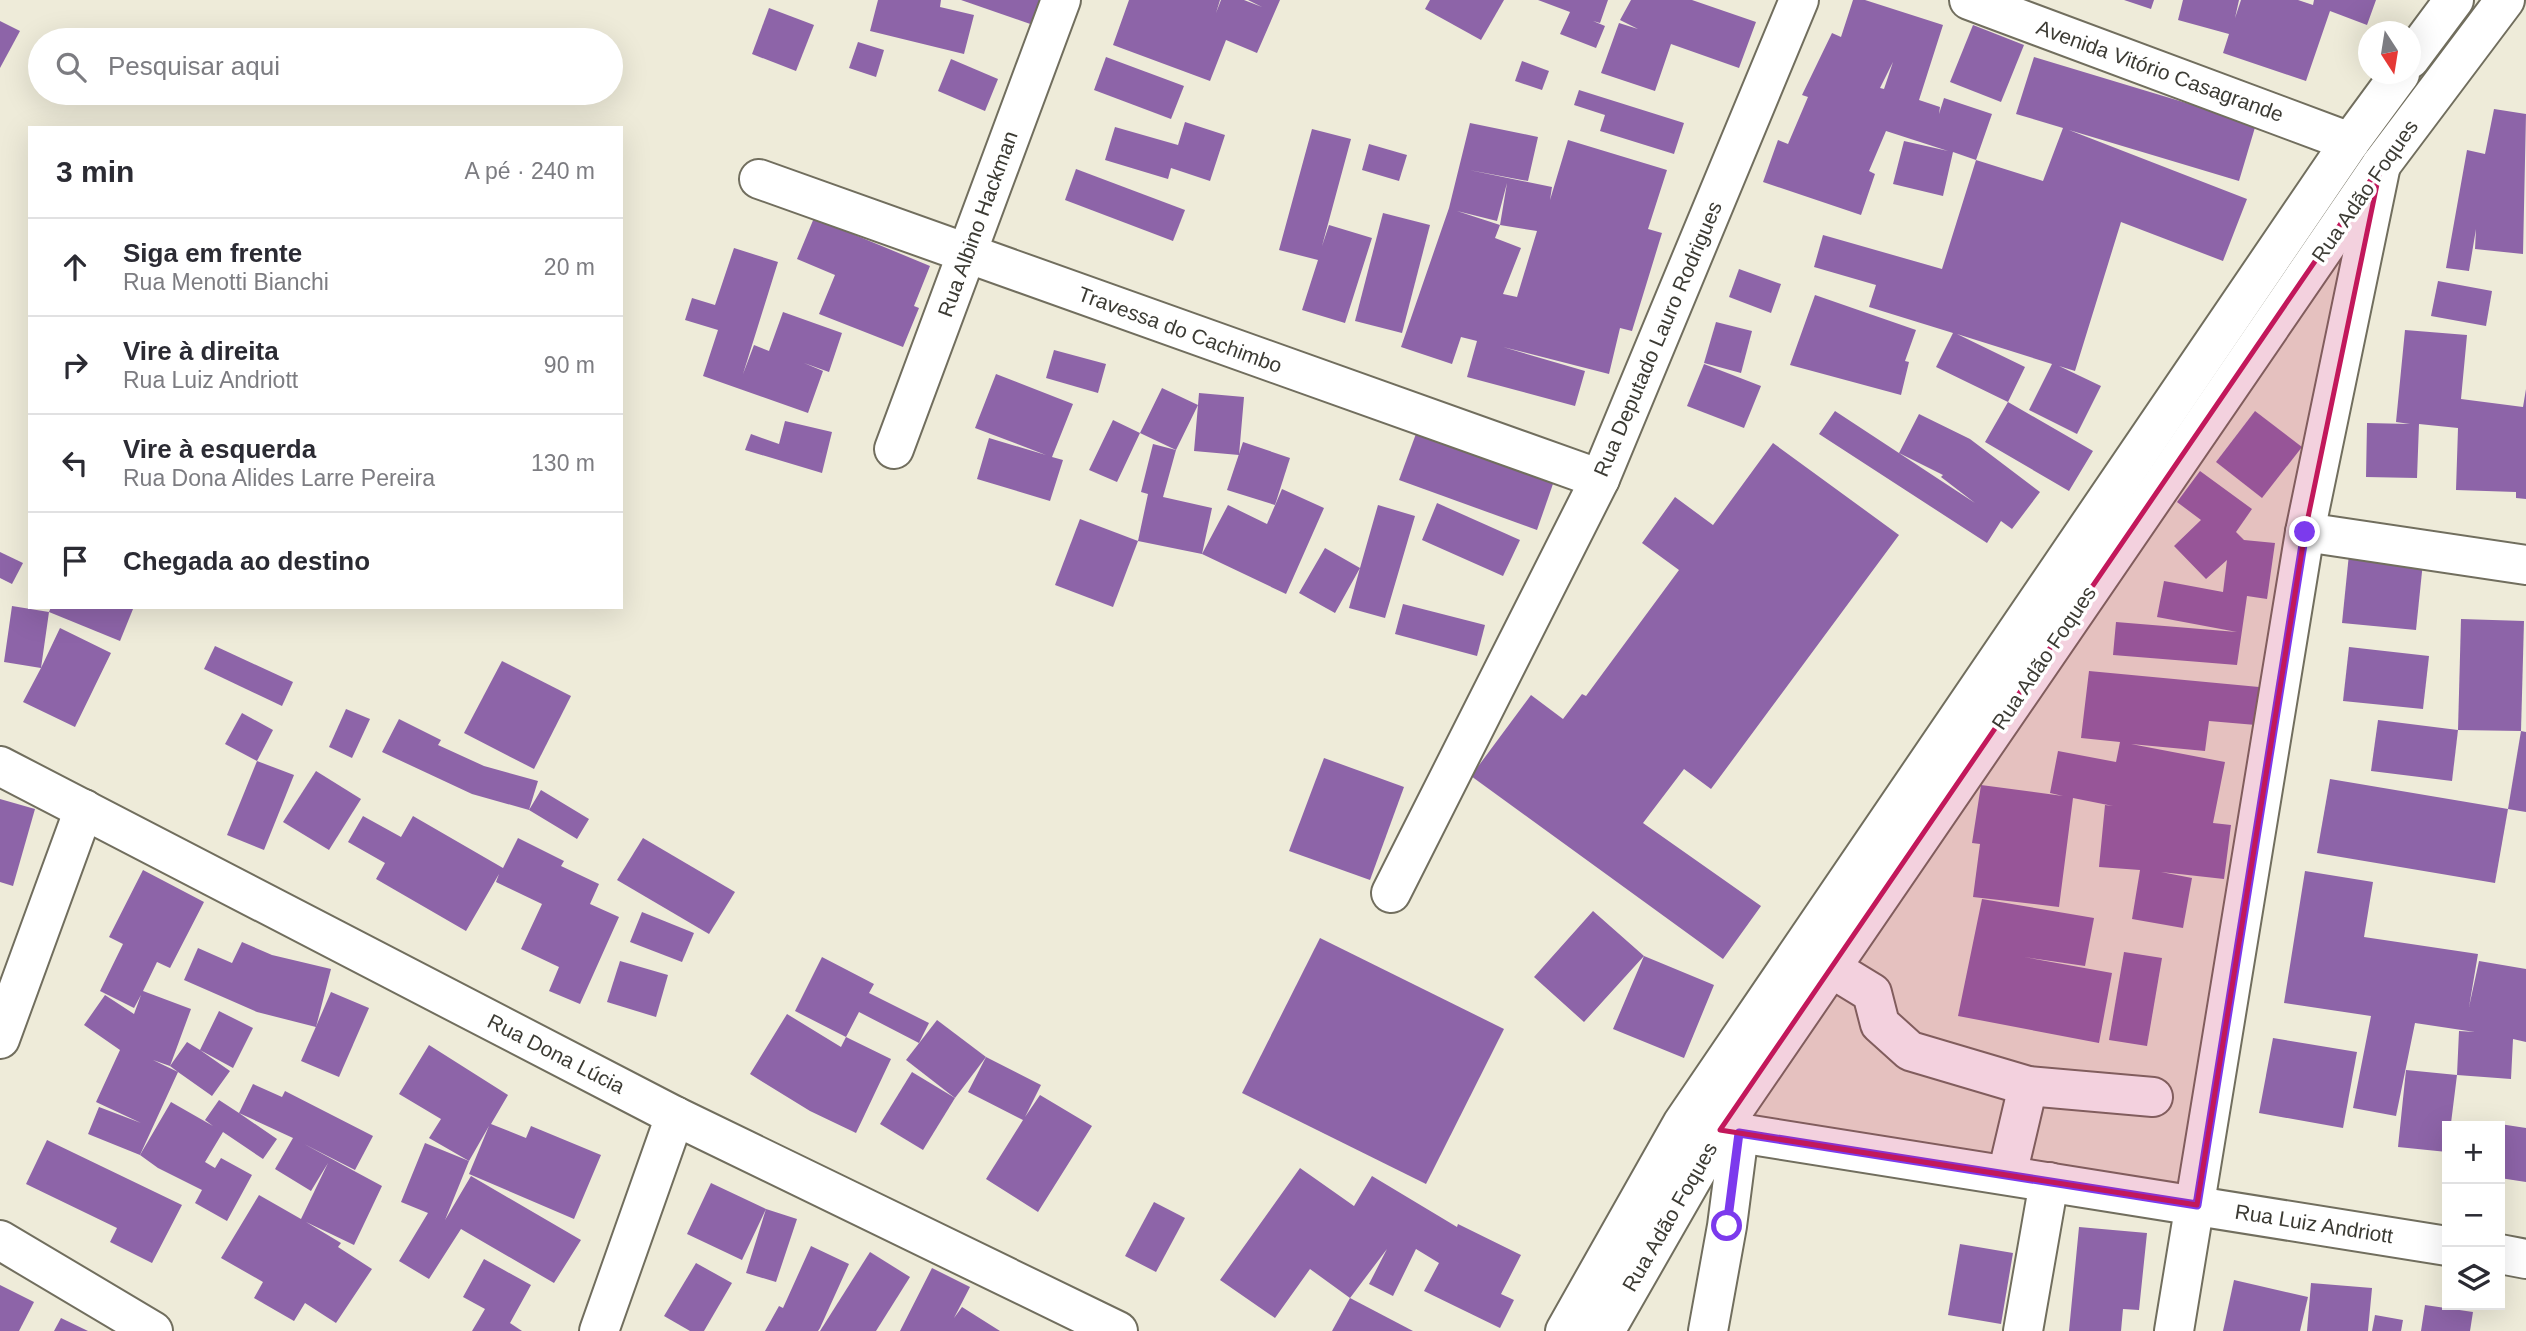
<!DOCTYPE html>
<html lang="pt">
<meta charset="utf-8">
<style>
:root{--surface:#fff;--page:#f7f7f7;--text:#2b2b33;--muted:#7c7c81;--line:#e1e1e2}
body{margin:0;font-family:Helvetica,sans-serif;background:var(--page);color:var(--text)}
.controls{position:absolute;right:21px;bottom:21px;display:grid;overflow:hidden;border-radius:0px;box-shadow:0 7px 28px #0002}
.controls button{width:63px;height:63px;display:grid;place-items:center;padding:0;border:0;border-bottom:2px solid var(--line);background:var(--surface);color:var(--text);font:35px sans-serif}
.compass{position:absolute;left:2358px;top:21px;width:63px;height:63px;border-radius:50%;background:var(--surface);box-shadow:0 7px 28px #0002;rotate:168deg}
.stop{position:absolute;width:21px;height:21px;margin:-16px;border:5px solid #7c3aed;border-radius:50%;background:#fff}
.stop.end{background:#7c3aed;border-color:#fff;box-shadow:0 2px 7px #0008}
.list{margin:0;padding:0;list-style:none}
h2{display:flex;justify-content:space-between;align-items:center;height:91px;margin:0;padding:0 28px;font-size:30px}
h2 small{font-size:23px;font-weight:400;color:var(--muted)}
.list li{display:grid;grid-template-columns:46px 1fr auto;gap:21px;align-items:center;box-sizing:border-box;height:98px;padding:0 28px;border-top:2px solid var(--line)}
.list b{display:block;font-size:26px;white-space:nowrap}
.list p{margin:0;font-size:23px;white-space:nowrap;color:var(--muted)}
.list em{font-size:23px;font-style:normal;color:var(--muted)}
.icon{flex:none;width:38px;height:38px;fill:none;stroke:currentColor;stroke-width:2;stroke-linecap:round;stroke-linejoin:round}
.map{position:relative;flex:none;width:2526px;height:1331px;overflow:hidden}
.search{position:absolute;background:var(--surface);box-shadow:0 7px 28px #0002;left:28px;top:28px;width:595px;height:77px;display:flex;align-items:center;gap:18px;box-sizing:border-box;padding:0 24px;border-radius:38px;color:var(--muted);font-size:26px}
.panel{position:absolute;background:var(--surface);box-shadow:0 7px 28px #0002;left:28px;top:126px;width:595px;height:483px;border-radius:0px}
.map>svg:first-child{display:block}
.building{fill:#8d64a8;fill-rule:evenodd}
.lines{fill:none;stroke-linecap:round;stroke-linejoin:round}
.minor-casing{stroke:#716e5e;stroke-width:42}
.major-casing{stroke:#716e5e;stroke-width:42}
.minor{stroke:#fff;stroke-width:38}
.major{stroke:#fff;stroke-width:38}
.route{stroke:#7c3aed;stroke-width:9}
.marked{fill:#c2185b;fill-opacity:0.2;stroke:#c2185b;stroke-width:5;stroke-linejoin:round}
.labels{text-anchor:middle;stroke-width:7;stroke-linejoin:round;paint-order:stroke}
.street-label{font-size:21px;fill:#3c3b34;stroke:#fff}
</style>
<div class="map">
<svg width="2526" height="1331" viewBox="0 0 2526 1331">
<rect width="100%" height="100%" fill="#eeebd9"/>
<g class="building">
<path d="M878,0H941L940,7L974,15L964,54L870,31Z"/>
<path d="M961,0H1046L1036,26Z"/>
<path d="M1129,0H1220L1216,13L1221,0H1244L1262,7L1248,0H1280L1257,53L1226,40L1210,81L1113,45Z"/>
<path d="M1430,0H1504L1481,40L1425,9Z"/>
<path d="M1538,0H1608L1600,23L1593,21L1605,26L1596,48L1560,34L1570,12Z"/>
<path d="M1631,0H1692L1756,22L1739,68L1671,44L1655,91L1601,73L1619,23L1638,29L1620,20Z"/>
<path d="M1853,0H1865L1943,25L1919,100L1940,107L1939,114L1944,98L1992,114L1976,160L1953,152L1943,196L1893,184L1904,141L1948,151L1886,131L1869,171L1875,174L1861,215L1763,182L1778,140L1788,144L1808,97L1802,95L1832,33L1841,37ZM1893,62L1884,89L1880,88Z"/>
<path d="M2124,0H2154L2151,9Z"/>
<path d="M2183,0H2239L2235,18L2241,0H2298L2313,5L2314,0H2376L2367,25L2330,11L2306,81L2223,53L2229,34L2178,20Z"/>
<path d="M769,8L814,25L796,71L752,54Z"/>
<path d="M0,21L20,31L0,68Z"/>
<path d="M1973,25L2024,45L2001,102L1950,82Z"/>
<path d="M858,42L884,50L876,77L849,68Z"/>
<path d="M1106,57L1184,86L1171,119L1094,90Z"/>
<path d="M2034,57L2256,124L2239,181L2069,130L2247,199L2223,261L2121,222L2075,371L2059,366L2101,386L2077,434L2029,410L2052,364L1957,334L2025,367L2008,402L2093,451L2069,491L1985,442L2008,402L1936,367L1953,333L1869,307L1876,285L1814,267L1823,235L1942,269L1976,160L2043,181L2063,128L2016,114Z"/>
<path d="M951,59L998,79L985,111L938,91Z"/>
<path d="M1522,61L1549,71L1542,90L1515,81Z"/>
<path d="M1579,90L1684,123L1674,154L1600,131L1605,115L1574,105Z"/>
<path d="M2494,109L2526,114L2523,254L2475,249L2476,229L2469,271L2446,268L2467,150L2485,154Z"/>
<path d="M1185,122L1225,135L1210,181L1171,168L1168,179L1105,160L1115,127L1178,145Z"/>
<path d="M1470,123L1538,137L1528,181L1469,170L1552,187L1550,200L1568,140L1667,170L1648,229L1662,233L1632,331L1620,328L1609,374L1503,347L1585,371L1575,406L1467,377L1477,341L1461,337L1452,364L1401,347L1449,208ZM1507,183L1500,225L1457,211L1497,221ZM1500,225L1537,231L1517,297L1503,294L1521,248L1495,238Z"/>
<path d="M1312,129L1351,139L1322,246L1329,225L1372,238L1345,323L1302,310L1318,260L1279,250Z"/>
<path d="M1369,144L1407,155L1399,181L1362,170Z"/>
<path d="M1076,169L1185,210L1173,241L1065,200Z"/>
<path d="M1383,213L1430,225L1402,333L1355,321Z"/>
<path d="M814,218L930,266L914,306L919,308L903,347L819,314L835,275L797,259Z"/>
<path d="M734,248L778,262L743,374L754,345L769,351L783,312L842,333L829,372L804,363L823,371L808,413L703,376L718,330L685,320L692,298L715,305Z"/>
<path d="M1739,269L1781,284L1771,313L1729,297Z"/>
<path d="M2438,281L2492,291L2486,326L2431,316Z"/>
<path d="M1815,295L1916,330L1905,361L1909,362L1901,395L1790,365Z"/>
<path d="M1716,322L1752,331L1741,373L1704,363Z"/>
<path d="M2405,330L2467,335L2461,399L2523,407L2526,389V499L2516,498V492L2456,490L2458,428L2419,424L2417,478L2366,477L2367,423L2410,424L2396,422Z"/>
<path d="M1054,350L1106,364L1098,393L1046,378Z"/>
<path d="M1704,364L1761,386L1744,428L1687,406Z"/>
<path d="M996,374L1073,404L1052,457L1063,460L1050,501L977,479L989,438L1046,455L975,428Z"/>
<path d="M1162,388L1198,405L1199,393L1244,397L1239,455L1194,451L1198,405L1176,450L1140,433L1117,482L1089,470L1113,420L1140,433Z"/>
<path d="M1835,411L1975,503L1941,477L1943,475L1899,453L1919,414L1970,439L2040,492L2012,529L2001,521L1987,543L1819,434Z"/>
<path d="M2255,411L2302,447L2262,498L2216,462Z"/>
<path d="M785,421L832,432L822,473L745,450L751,434L779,444Z"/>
<path d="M1417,431L1554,481L1537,530L1399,480Z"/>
<path d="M1243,442L1290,458L1275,505L1227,490Z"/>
<path d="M1773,443L1899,535L1711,789L1684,769L1643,823L1761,906L1723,959L1471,776L1531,695L1563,719L1582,694L1586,696L1679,570L1642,543L1675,497L1713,525Z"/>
<path d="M1153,444L1176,450L1163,497L1212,508L1202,554L1228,505L1267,524L1282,489L1324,508L1286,594L1202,554L1138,541L1148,494L1141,492Z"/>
<path d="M2200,471L2252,509L2236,532L2244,540L2275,543L2267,599L2247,596L2237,665L2113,655L2116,622L2237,632L2157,617L2164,581L2223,592L2227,560L2206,579L2174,546L2201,520L2177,502Z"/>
<path d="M1437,503L1520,540L1503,576L1422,540Z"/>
<path d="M1378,505L1415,516L1385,618L1349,608L1360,568L1335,613L1299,593L1325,548L1360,568Z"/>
<path d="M1080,519L1138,541L1113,607L1055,585Z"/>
<path d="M0,552L23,563L12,584L0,578Z"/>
<path d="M2349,554L2423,562L2416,630L2342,623Z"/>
<path d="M1403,604L1485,625L1477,656L1395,634Z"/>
<path d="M12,606L49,612L41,668L60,628L111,653L75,727L23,702L41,668L4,662Z"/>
<path d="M51,607H128L133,609L120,641L49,612Z"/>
<path d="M2461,619L2524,621L2521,731L2458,730Z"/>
<path d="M215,646L293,682L282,706L204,669Z"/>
<path d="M2349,647L2429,656L2423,709L2343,701Z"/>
<path d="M502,661L571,696L534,769L464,733Z"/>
<path d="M2089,671L2259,687L2256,725L2209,721L2205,751L2131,744L2225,762L2213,823L2231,825L2224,879L2161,872L2192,878L2183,928L2132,919L2140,870L2099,867L2105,805L2113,806L2073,798L2059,907L1973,897L1980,844L1972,843L1981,785L2063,796L2050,793L2058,751L2116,762L2120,742L2081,738Z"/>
<path d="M346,709L370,719L352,758L329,747Z"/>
<path d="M242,713L273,730L257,761L225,744Z"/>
<path d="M399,719L441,740L438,745L484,766L538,781L529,810L541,790L589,819L577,839L529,810L472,794L382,752Z"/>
<path d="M2378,720L2458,730L2452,781L2371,771Z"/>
<path d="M2521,731L2526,732V812L2508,809Z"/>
<path d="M1324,758L1404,787L1370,880L1289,851Z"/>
<path d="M257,761L294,775L264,850L227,835Z"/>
<path d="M316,771L361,799L329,850L283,822Z"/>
<path d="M2330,779L2508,809L2495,883L2317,853Z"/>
<path d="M0,799L35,809L13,886L0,882Z"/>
<path d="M363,816L401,837L413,816L503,868L518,838L564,861L561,866L599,884L590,904L619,917L580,1004L549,991L559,967L521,949L542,904L496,882L499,874L466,931L376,879L385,863L348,842Z"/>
<path d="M643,838L735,892L709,934L617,880Z"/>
<path d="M143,870L204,902L170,968L157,962L143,991L191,1009L170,1066L153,1060L178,1072L170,1066L187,1042L200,1050L219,1011L253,1028L233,1068L200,1050L230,1071L212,1096L178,1072L140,1155L88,1134L99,1107L141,1123L96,1102L120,1050L84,1025L105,995L134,1014L141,995L134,1008L100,991L123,944L109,937Z"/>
<path d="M2305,871L2373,882L2364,937L2478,954L2469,1007L2479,961L2526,969V1042L2513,1039L2511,1079L2457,1075L2459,1031L2475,1032L2415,1023L2396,1116L2353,1108L2371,1016L2284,1003Z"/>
<path d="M1982,899L2094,918L2085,966L2024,957L2112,973L2099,1043L1958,1016Z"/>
<path d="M1593,911L1644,956L1714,985L1684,1058L1613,1029L1644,956L1584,1022L1534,977Z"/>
<path d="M642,912L694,933L682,962L630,942Z"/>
<path d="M1320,938L1504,1029L1426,1184L1242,1093Z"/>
<path d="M242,942L272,955L331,969L316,1027L257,1012L184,980L198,948L232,963Z"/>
<path d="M2124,952L2162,958L2147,1046L2109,1040Z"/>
<path d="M822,957L874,984L869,993L929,1023L919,1043L859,1012L846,1037L795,1011Z"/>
<path d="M620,961L668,975L656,1017L607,1002Z"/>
<path d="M331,992L369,1008L339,1077L301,1061Z"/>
<path d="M787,1014L841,1047L846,1037L891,1059L856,1133L810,1111L750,1074Z"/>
<path d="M937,1020L986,1057L955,1098L906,1060Z"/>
<path d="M2273,1038L2357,1052L2343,1128L2259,1113Z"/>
<path d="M429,1045L508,1095L491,1124L526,1138L531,1126L601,1155L574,1219L469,1174L489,1126L469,1161L429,1138L441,1119L399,1094Z"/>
<path d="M986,1057L1041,1085L1025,1117L1040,1095L1092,1126L1038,1212L986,1179L1023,1120L968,1092Z"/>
<path d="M2406,1070L2457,1075L2451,1123L2469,1126H2447V1152L2398,1147Z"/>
<path d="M912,1072L955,1098L923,1150L880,1124Z"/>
<path d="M253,1084L282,1097L285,1091L373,1136L355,1170L304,1144L382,1186L354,1245L306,1222L341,1243L338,1247L372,1269L336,1323L305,1303L294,1321L254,1298L263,1282L221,1258L259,1195L301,1219L328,1163L311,1191L275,1169L293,1138L239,1113L277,1139L263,1159L223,1132L205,1162L215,1168L221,1158L252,1175L227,1221L195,1203L202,1190L158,1168L140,1155L171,1102L213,1126L205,1120L219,1100L239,1113Z"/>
<path d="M2500,1124L2526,1128V1182L2500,1178Z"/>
<path d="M47,1140L182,1205L152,1263L110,1242L117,1228L26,1184Z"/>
<path d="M425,1143L469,1161L445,1220L471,1176L581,1240L554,1283L461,1229L429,1279L399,1261L428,1213L401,1202Z"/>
<path d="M1300,1168L1354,1206L1372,1176L1457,1227L1458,1224L1521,1255L1501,1294L1514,1300L1500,1328L1424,1291L1439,1263L1416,1249L1393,1296L1369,1284L1387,1249L1350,1298L1310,1269L1275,1318L1220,1280Z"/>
<path d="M711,1183L766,1209L797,1219L776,1282L746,1273L766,1209L742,1260L687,1234Z"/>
<path d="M1154,1202L1185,1218L1156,1272L1125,1256Z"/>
<path d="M2079,1227L2147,1233L2139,1310L2123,1309L2121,1331H2069Z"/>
<path d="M1960,1244L2013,1253L2001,1324L1948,1315Z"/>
<path d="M811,1246L849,1264L820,1328L818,1331H765L779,1306L783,1308Z"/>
<path d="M870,1252L910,1277L876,1331H820Z"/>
<path d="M484,1259L531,1285L510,1323L522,1331H472L485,1309L463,1297Z"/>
<path d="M696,1263L732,1283L704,1331H690L664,1316Z"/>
<path d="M932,1268L970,1287L954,1318L962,1307L1000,1331H900Z"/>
<path d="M2234,1280L2308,1297L2300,1331H2223Z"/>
<path d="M2311,1283L2372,1288L2368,1331H2307Z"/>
<path d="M0,1285L34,1302L19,1331H0Z"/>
<path d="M1350,1298L1413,1331H1332Z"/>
<path d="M2425,1305L2473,1312L2470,1331H2421Z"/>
<path d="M2375,1315L2403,1320L2401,1331H2372Z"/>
<path d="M61,1318L88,1331H54Z"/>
</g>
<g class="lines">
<defs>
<g id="minor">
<path d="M1969,0L2350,142"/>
<path d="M759,179L1600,479"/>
<path d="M894,449L1061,0"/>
<path d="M2305,532L2526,565"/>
<path d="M0,766L675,1116L1118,1331"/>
<path d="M1391,893L1600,479L1799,0"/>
<path d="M1831,968L1872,993L1880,1024L1910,1051L2028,1086L2153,1097"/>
<path d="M0,1039L84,809"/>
<path d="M1689,1125L2447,1246"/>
<path d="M2007,1175L2028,1086"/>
<path d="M0,1240L153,1331"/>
<path d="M2500,1254L2526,1259"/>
<path d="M599,1331L675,1116"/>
<path d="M1708,1331L1727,1226L1739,1133"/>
<path d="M2023,1331L2049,1182"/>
<path d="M2174,1331L2305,532L2381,165"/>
</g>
<g id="major">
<path d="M2410,59L2454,0"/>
<path d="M1565,1331L1682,1124L2350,142L2400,74"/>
<path d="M1605,1331L1720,1130L2381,165L2505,0"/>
</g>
</defs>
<use href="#minor" class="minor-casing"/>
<use href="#major" class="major-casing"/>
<use href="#minor" class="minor"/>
<use href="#major" class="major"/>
</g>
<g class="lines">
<path class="route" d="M1727,1226L1739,1133L2197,1205L2305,532"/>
</g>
<path class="marked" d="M2381,165L2305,532L2197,1205L1720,1130Z"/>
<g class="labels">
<g class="street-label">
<text transform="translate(2160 71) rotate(20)" y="7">Avenida Vitório Casagrande</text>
<text transform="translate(2365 191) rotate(-55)" y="7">Rua Adão Foques</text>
<text transform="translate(978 224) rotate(-70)" y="7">Rua Albino Hackman</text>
<text transform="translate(1180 330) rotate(20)" y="7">Travessa do Cachimbo</text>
<text transform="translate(1658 339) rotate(-67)" y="7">Rua Deputado Lauro Rodrigues</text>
<text transform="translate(2044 658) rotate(-56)" y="7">Rua Adão Foques</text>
<text transform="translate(556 1054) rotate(27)" y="7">Rua Dona Lúcia</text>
<text transform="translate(1670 1217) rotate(-60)" y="7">Rua Adão Foques</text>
<text transform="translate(2314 1224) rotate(9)" y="7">Rua Luiz Andriott</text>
</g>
</g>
</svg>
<div class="controls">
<button>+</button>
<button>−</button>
<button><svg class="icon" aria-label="layers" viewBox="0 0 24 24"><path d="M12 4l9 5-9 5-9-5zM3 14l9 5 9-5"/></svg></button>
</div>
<svg class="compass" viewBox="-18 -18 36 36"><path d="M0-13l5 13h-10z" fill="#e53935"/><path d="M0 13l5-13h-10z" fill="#7c7c81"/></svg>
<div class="stop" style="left:1727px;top:1226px"></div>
<div class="stop end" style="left:2305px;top:532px"></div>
<div class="search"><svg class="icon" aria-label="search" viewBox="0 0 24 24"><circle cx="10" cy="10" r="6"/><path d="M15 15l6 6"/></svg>Pesquisar aqui</div>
<section class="panel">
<h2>3 min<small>A pé · 240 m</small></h2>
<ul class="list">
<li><svg class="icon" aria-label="ahead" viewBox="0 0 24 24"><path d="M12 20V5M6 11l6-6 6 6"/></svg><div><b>Siga em frente</b><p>Rua Menotti Bianchi</p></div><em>20 m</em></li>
<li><svg class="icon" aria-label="right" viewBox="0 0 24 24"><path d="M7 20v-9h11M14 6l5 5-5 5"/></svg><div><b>Vire à direita</b><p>Rua Luiz Andriott</p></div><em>90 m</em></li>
<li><svg class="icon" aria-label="left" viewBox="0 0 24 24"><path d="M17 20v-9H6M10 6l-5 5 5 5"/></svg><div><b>Vire à esquerda</b><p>Rua Dona Alides Larre Pereira</p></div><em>130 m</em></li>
<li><svg class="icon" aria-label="arrive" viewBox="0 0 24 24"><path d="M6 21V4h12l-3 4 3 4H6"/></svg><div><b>Chegada ao destino</b></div></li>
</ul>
</section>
</div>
